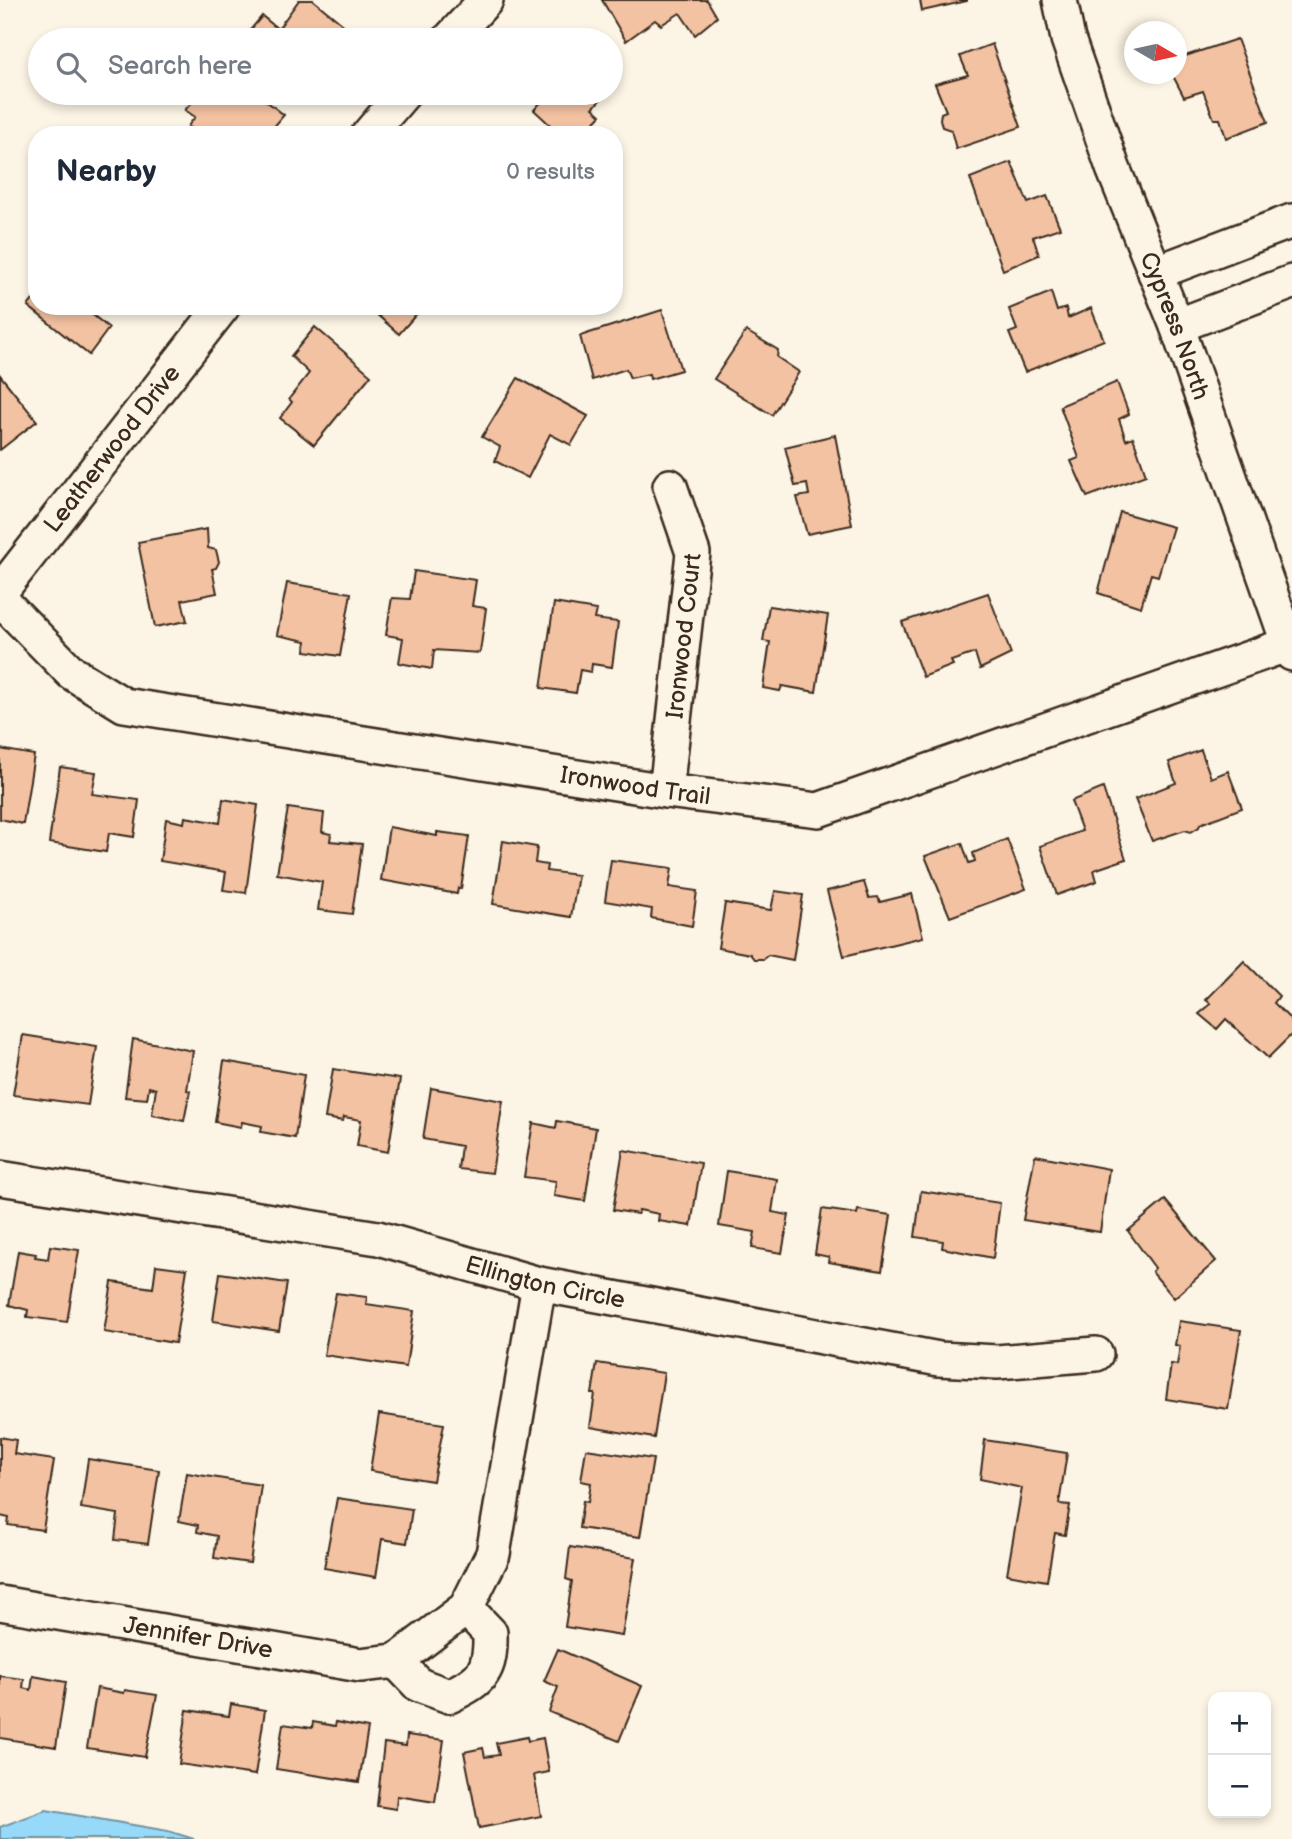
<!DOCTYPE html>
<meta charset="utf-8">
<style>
:root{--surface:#fff;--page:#f2f2f3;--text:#1f2937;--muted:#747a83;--line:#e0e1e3}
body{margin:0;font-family:"Balsamiq Sans",sans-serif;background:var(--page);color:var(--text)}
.controls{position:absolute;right:21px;bottom:21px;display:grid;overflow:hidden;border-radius:14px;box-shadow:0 4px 10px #0003}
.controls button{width:63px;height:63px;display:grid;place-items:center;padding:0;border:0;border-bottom:2px solid var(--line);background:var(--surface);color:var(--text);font:35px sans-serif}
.compass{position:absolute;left:1124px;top:21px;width:63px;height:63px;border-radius:50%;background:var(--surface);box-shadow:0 4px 10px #0003;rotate:99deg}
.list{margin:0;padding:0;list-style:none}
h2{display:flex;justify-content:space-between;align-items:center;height:91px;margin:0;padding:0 28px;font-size:30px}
h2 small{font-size:23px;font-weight:400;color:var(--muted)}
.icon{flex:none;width:38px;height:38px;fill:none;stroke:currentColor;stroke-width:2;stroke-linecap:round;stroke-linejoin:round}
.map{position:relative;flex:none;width:1292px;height:1839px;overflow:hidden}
.search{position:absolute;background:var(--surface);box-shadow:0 4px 10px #0003;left:28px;top:28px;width:595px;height:77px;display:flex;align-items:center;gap:18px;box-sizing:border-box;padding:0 24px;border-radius:38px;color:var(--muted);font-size:26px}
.panel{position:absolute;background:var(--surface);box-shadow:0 4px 10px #0003;left:28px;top:126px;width:595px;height:189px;border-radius:28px}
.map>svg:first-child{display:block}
.water{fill:#96d9f8;stroke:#7293a1;stroke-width:2}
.building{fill:#f3c2a3;stroke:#3b2a1e;stroke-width:2}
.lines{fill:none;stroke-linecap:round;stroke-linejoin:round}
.minor-casing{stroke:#3b2a1e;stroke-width:38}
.minor{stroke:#fcf5e5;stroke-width:33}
.labels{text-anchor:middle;stroke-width:5;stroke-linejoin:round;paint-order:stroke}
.street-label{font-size:24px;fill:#3b2a1e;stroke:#fcf5e5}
</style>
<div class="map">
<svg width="1292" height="1839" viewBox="0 0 1292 1839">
<rect width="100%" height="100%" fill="#fcf5e5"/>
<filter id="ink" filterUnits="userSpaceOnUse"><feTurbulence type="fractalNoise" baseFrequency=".0143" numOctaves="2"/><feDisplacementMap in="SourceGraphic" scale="14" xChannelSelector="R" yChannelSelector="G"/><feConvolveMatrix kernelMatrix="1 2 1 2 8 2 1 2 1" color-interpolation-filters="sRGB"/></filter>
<g filter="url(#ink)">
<path class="water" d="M46,1810L168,1831L194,1839H0V1827Z"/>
<g class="building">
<path d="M299,0H313L352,32L345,40H242L262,16L278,29Z"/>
<path d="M602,0H707L717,17L695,35L680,13L661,25L655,20L626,41Z"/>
<path d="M920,0H967V1L922,11Z"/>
<path d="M1237,39L1268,122L1226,138L1220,119H1214L1203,91L1184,97L1172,74H1176V59Z"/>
<path d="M992,44L1021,127L956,149L951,130L942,127L940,119L941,113L946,111L935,84L968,75L960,56Z"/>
<path d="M200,93H256L284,115L267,135H255L245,128L240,135H190L194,130L188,126L195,117L185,110Z"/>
<path d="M549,93H606L593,108L601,115L582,135H561L534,110Z"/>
<path d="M1011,162L1028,203L1047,196L1060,228L1033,237L1039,255L1003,270L970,178Z"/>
<path d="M1051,292L1057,311L1066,308L1068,318L1091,308L1104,340L1025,372L1009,333L1017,330L1009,309Z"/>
<path d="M37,295V306H85L84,308L109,328L89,355L28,306Z"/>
<path d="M367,306H419L417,308L420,310L399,334Z"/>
<path d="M662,310L681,370L650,379L649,374L630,378L626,369L592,380L580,336Z"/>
<path d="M315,327L371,375L314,445L280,418L292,402L289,399L309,373L291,356Z"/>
<path d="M746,331L778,350L777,357L799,372L772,415L714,379Z"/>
<path d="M0,375L37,421L0,450Z"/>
<path d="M518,378L588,416L571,445L550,434L528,478L495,461L500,447L482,437Z"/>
<path d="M1117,382L1129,414L1119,419L1126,440L1133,437L1146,475L1087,497L1071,461L1079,458L1060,406Z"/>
<path d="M835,435L852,525L807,534L797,497L809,495L807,484L795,486L785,447Z"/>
<path d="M1120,512L1173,527L1158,576L1151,574L1141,607L1098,593Z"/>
<path d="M207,529L208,548L216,550L219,562L216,568L212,569L217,593L182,600L187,621L155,627L138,542Z"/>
<path d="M414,571L476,580L472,606L486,608L480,653L434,650L432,669L399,663L403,638L386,635L391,603L392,598L410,599Z"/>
<path d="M287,583L351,593L340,656L305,651L306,641L277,635Z"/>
<path d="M988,593L1011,654L980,669L975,653L951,661L953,665L923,677L902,622Z"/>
<path d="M554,603L596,610L594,619L618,622L612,667L592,664L591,672L580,670L576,693L541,688Z"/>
<path d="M769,606L828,615L816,692L782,686L780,691L763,688L770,642L763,641Z"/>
<path d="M0,749L34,755L23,824L0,819Z"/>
<path d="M1201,750L1211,778L1228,771L1242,808L1200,824L1199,827L1191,832L1185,830L1152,841L1135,799L1176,783L1169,762Z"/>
<path d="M60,767L96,772L92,794L139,800L134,837L109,833L106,852L49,843Z"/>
<path d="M1103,788L1126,859L1094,870L1097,881L1057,895L1040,846L1082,831L1071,801Z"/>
<path d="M223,799L258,805L246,893L223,890L226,872L160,861L166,819L184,823L185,817L220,823Z"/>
<path d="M288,808L324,813L322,832L331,834L330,841L362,844L352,914L318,910L322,882L277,874Z"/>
<path d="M389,827L437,836V832L469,836L461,889L458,888L457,894L381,880Z"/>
<path d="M1007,839L1026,889L950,917L925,856L962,843L969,863L975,861L973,853Z"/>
<path d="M503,841L537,847L535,863L547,865L546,871L578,875L571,917L493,904Z"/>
<path d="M611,860L672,868L669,887L697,891L692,926L651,918L652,909L605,901Z"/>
<path d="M864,882L869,898L878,897L880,902L912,894L923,937L844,956L827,891Z"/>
<path d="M775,891L803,895L793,960L768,955L763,959H754L750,954L718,948L725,903L771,910Z"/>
<path d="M1244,961L1279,996L1274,1003L1292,1021V1034L1268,1058L1226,1019L1217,1029L1199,1014L1211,1004L1206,1000Z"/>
<path d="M23,1035L97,1047L88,1105L13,1095Z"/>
<path d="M133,1039L193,1051L187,1090L190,1091L184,1121L152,1115L156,1089L149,1087L147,1099L125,1097Z"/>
<path d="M224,1061L304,1075L295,1138L261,1132L262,1126L242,1122L241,1127L215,1122Z"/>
<path d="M333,1069L400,1079L388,1152L357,1146L361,1120L344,1117L343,1121L325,1118Z"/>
<path d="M431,1088L503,1101L492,1173L458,1169L461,1146L423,1139Z"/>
<path d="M557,1121L596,1128L585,1201L554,1196L556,1181L524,1177L533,1123L556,1128Z"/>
<path d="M623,1150L701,1163L691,1226L658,1221L659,1214L639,1210L638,1214L613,1210Z"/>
<path d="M1035,1155L1109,1169L1100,1232L1023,1220Z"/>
<path d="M727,1171L777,1179L772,1212L789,1215L782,1253L752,1248L755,1232L719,1226Z"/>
<path d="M921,1191L1000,1203L993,1258L942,1248L943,1241L915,1237Z"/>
<path d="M1165,1200L1216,1261L1174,1298L1152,1272L1155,1268L1128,1231Z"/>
<path d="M822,1209L857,1214L858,1210L891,1215L882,1271L828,1262L829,1257L815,1254Z"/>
<path d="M50,1246L79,1250L67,1322L27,1317L28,1310L9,1305L18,1251L36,1254L35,1257L48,1259Z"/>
<path d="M156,1265L187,1269L175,1343L104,1332L112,1282L153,1288Z"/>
<path d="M220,1273L287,1283L279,1331L213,1321Z"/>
<path d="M336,1293L367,1297L366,1304L414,1311L406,1367L324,1355Z"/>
<path d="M1179,1321L1241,1330L1228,1409L1166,1399L1171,1364L1177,1365L1180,1346L1175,1345Z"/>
<path d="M597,1363L664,1373L654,1438L590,1427L595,1394H592Z"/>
<path d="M379,1414L444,1424L433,1481L370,1471Z"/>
<path d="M0,1437L16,1440L14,1454L54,1460L43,1530L8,1525L9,1518L0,1516Z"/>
<path d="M985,1440L1067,1453L1059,1504L1070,1505L1065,1535L1055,1533L1047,1581L1007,1574L1022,1488L980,1479Z"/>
<path d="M586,1449L653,1459L640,1537L579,1528L583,1501L588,1502L591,1483L581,1481Z"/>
<path d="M88,1459L159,1470L148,1544L115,1540L118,1514L81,1508Z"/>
<path d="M187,1473L261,1485L250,1563L214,1558L217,1536L197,1532L198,1525L179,1521Z"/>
<path d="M337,1498L412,1509L407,1543L382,1539L376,1577L324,1568Z"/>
<path d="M570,1547L635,1558L622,1636L565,1627L572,1581L566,1579Z"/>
<path d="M558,1649L642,1686L619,1741L549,1712L558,1687L544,1681Z"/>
<path d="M0,1676L24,1679L23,1688L31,1690L33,1676L66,1682L56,1747L0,1738Z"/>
<path d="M97,1688L124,1693L125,1690L157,1695L145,1757L87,1748Z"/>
<path d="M231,1704L265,1710L255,1775L179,1764L187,1710L229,1716Z"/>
<path d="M313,1722L335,1726L336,1722L368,1728L359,1782L276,1769L283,1724L312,1728Z"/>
<path d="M407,1735L444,1740L435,1802L397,1796L396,1809L377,1806L384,1743L406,1746Z"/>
<path d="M527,1737L528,1741L543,1738L549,1772L534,1775L541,1816L479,1828L464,1752L483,1748L485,1757L499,1755L496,1743Z"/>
</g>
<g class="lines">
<defs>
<g id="minor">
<path id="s1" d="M1060,0L1068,39L1113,168L1177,326L1292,654"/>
<path d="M449,40L486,0"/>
<path d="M368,135L404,93"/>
<path d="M1155,273L1292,221"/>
<path d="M1177,326L1292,282"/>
<path id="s2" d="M0,592L223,306"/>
<path id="s3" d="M0,599L72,673L124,705L666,791L818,810L1289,644"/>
<path id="s4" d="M666,791L693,553L670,486"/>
<path id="s5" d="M0,1178L378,1238L539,1284L939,1359L997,1362L1096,1354"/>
<path id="s6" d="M0,1603L360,1665L396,1661L466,1608L493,1554L539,1284"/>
<path d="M396,1661L419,1685L449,1696C483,1680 491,1671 490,1633L466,1608"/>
</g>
</defs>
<use href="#minor" class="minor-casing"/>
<use href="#minor" class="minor"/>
</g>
</g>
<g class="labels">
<g class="street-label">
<text dy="8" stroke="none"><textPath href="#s1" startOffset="346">Cypress North</textPath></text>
<text dy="8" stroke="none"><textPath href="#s2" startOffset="182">Leatherwood Drive</textPath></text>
<text dy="8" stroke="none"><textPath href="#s4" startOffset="156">Ironwood Court</textPath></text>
<text dy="8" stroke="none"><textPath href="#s3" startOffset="682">Ironwood Trail</textPath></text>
<text dy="8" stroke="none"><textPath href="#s5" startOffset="556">Ellington Circle</textPath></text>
<text dy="8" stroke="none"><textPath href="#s6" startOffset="201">Jennifer Drive</textPath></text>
</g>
</g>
</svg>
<div class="controls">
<button>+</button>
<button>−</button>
</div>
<svg class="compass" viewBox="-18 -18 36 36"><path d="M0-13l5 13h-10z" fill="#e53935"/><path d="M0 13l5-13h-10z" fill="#747a83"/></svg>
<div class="search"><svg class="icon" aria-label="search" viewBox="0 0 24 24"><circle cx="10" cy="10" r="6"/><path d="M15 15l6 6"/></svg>Search here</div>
<section class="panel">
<h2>Nearby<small>0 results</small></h2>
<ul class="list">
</ul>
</section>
</div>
